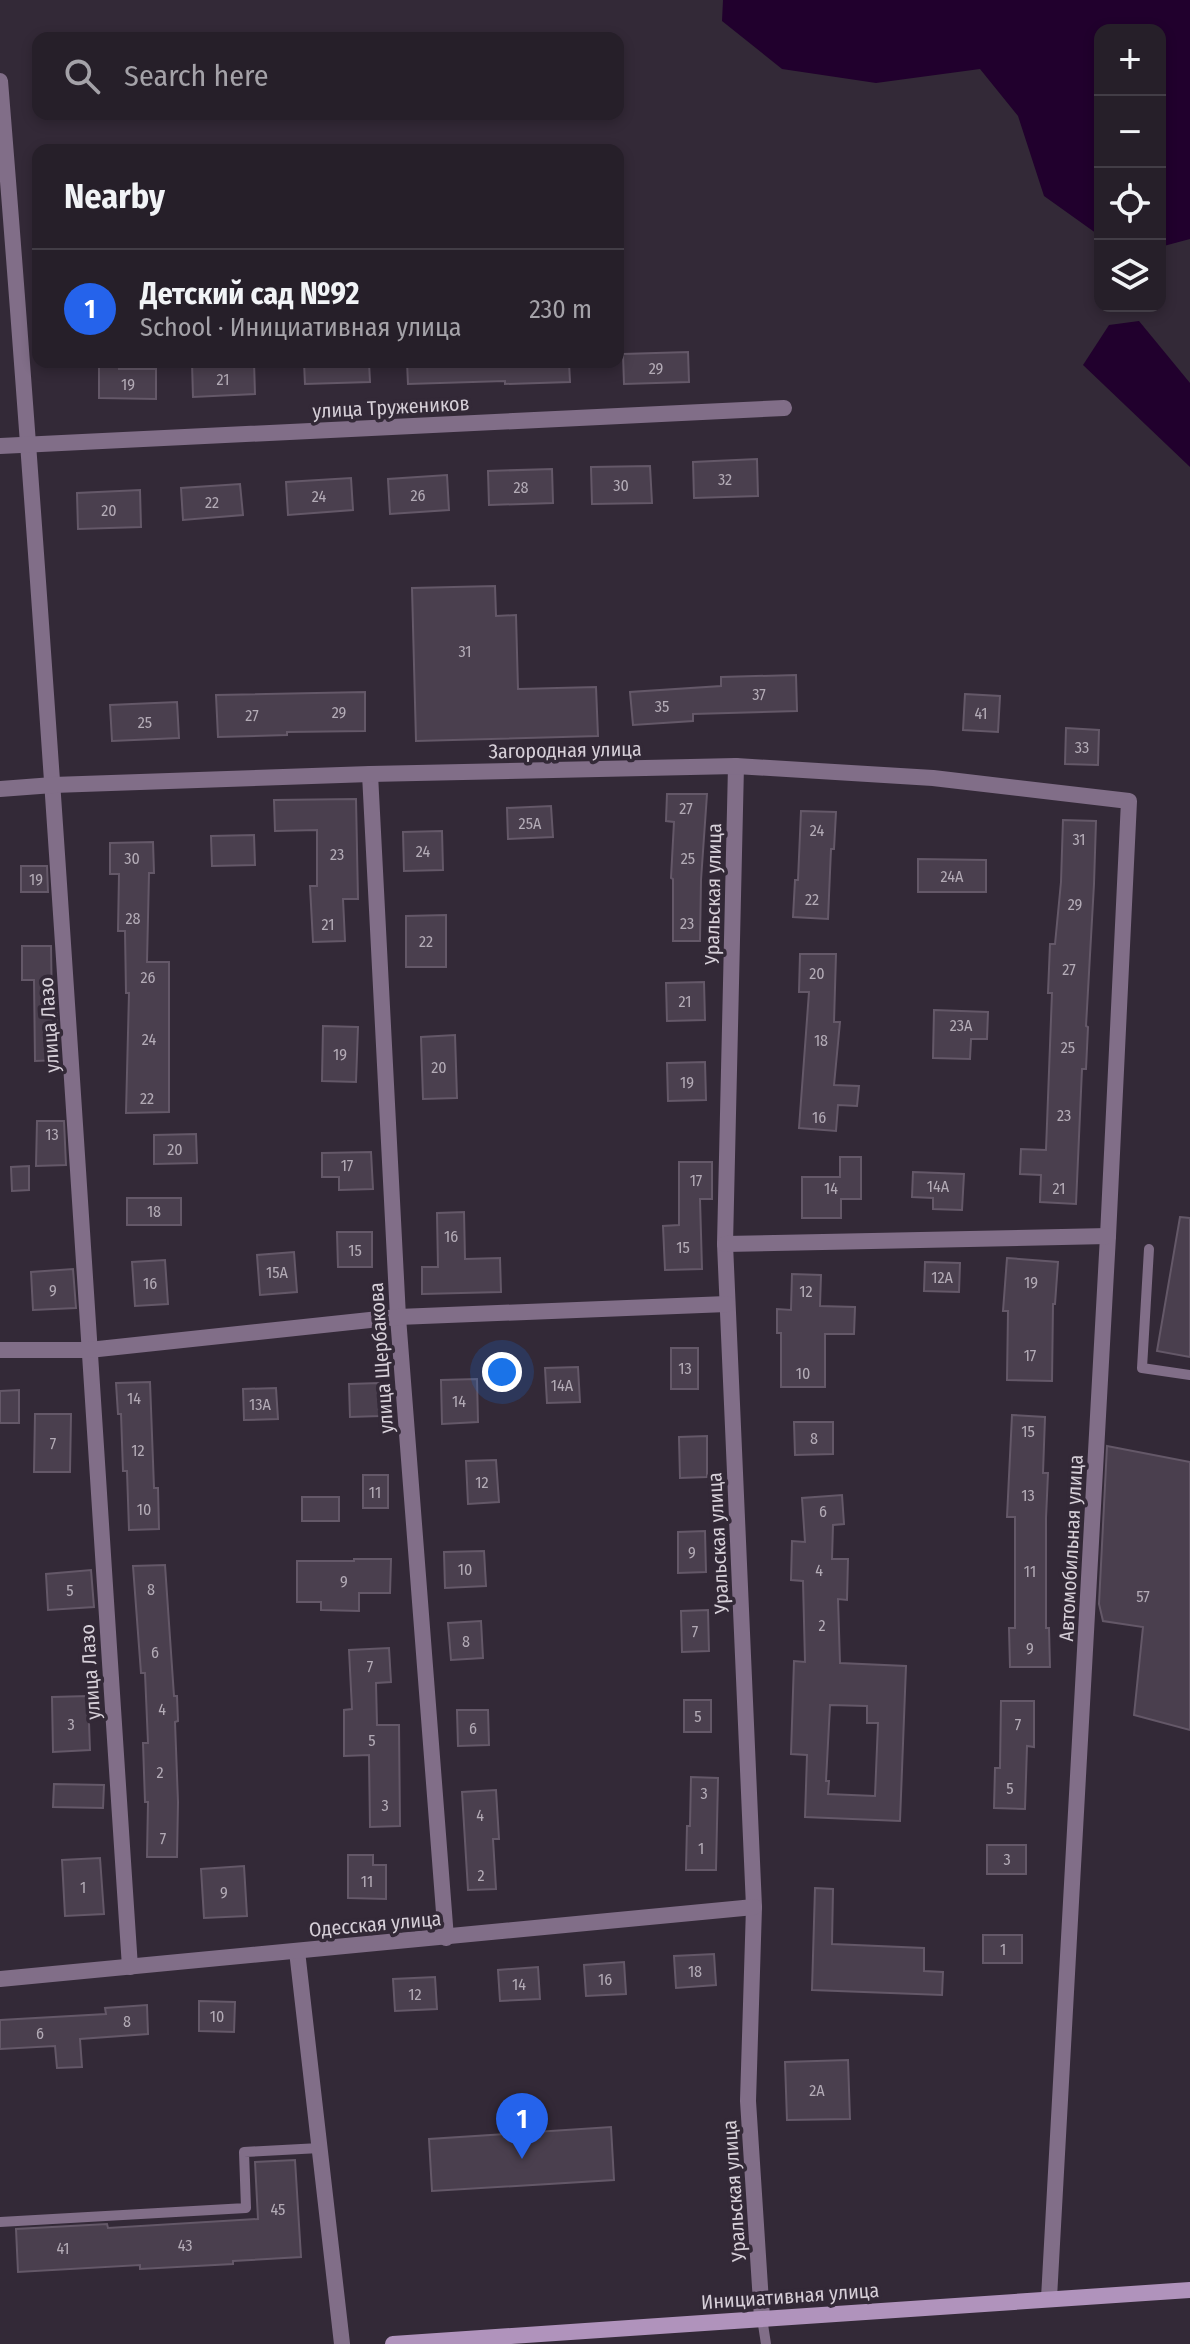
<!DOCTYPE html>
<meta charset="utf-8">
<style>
:root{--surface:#261f29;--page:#2e2731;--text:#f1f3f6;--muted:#a4a2a8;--line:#423d46;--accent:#2563eb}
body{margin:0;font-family:"Fira Sans Condensed",sans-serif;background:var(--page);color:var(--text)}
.controls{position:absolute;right:24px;top:24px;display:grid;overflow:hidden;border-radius:16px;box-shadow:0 4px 12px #0003}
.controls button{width:72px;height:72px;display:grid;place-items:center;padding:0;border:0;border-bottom:2px solid var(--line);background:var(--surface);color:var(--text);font:40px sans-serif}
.you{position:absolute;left:502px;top:1372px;width:28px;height:28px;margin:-20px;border:6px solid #fff;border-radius:50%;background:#1a73e8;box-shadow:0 0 0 12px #1a73e833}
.badge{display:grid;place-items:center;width:52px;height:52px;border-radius:50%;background:var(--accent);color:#fff;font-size:26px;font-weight:700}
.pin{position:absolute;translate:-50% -66px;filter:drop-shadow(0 2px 4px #0008)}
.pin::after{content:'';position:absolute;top:42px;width:28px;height:24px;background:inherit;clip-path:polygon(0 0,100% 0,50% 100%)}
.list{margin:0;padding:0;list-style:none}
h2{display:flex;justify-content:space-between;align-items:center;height:104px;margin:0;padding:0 32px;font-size:34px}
h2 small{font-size:26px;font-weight:400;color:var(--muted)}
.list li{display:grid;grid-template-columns:52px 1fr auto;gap:24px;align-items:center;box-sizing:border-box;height:120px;padding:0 32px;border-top:2px solid var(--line)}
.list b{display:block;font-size:30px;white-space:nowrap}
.list p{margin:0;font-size:26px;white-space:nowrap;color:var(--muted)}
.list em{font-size:26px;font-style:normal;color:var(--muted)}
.icon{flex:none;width:44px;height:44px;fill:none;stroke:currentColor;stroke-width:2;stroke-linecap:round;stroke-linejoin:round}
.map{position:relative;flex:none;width:1190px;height:2344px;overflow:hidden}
.search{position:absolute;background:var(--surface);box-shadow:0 4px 12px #0003;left:32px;top:32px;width:592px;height:88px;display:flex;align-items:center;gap:20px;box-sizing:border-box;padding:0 28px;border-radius:16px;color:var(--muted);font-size:30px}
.panel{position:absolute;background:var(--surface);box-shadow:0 4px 12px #0003;left:32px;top:144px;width:592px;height:224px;border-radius:16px}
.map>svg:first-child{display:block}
.water{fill:#21002d}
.building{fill:#4a3f4e;stroke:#645868;stroke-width:2;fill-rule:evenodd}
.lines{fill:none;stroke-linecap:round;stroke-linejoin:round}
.lane{stroke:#816e88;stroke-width:10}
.street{stroke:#816e88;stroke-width:16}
.secondary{stroke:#b093bc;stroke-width:16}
.labels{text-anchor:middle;stroke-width:7;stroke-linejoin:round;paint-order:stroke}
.number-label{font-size:16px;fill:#b3abb6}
.street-label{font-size:20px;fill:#d6cfd8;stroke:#332937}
</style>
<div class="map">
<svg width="1190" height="2344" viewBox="0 0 1190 2344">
<rect width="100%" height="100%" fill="#332937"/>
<g class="water">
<path d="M723,0H1190V239L1160,247V30H1100V236L1044,196L1018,116L980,69L876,83L782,69L722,21Z"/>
<path d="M1139,321L1190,383V467L1083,365L1109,325Z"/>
</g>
<g class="building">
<path d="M688,352L689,382L624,384L623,354Z"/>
<path d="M99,362H119V369H156V399L99,398Z"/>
<path d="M218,362H254L255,394L193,397L192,363Z"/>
<path d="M304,362H369L370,382L305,384Z"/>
<path d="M407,362H569L570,382L505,384V381L408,384Z"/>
<path d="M757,459L758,496L694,498L693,462Z"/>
<path d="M650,466L652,503L592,504L591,467Z"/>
<path d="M552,469L553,503L489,505L488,471Z"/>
<path d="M447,475L449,510L390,514L388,479Z"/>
<path d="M351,478L353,510L288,515L286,482Z"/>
<path d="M240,484L243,515L183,520L181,488Z"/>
<path d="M140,490L141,527L78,529L77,493Z"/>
<path d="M495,586L496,616L516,615L518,689L596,687L598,736L416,741L412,588Z"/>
<path d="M796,675L797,711L693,714V721L633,725L630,692L721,686V677Z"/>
<path d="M365,692V731L287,732V735L218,737L216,695Z"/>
<path d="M965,694L1000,696L998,732L963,730Z"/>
<path d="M177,702L179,738L112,741L110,705Z"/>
<path d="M1066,728L1099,730L1098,765L1065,764Z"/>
<path d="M667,794H707L701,880L700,941H673V879L671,878L674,822L666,821Z"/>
<path d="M356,799L358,899H343L345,941L313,942L310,886H317V830L275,831L274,800Z"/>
<path d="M551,806L553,837L508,839L507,808Z"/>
<path d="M801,811L836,812L834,849H831L828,919L793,917L795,880H798Z"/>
<path d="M1063,820L1096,821L1094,884L1086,1026L1088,1027L1086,1069H1082L1076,1204L1040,1202L1041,1175L1020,1174L1021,1149L1046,1150L1052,993H1048L1050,944H1055L1061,882Z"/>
<path d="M442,831L443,870L404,871L403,832Z"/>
<path d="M254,835L255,865L212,866L211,836Z"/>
<path d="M153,842L154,873H149L147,962H169V1112L126,1113L129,993H126L125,931H118L119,874H110V843Z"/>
<path d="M918,859L986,860V892H918Z"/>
<path d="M21,866H47L48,892H21Z"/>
<path d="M446,915V967H406V916Z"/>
<path d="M22,946H51L52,1009H56L60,1060L35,1061L34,980H22Z"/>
<path d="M800,954H836L834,1022H840L834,1085L859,1086L857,1106L838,1105L836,1131L799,1128L809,992H799Z"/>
<path d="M704,982L705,1020L667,1021L666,983Z"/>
<path d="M934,1010L988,1012L987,1039H971L970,1059L933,1058Z"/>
<path d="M323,1026L358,1027L356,1082L322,1081Z"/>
<path d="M455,1035L457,1098L423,1099L421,1037Z"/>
<path d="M705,1062L706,1100L668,1101L667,1063Z"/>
<path d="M37,1121H64L66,1165L36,1166Z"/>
<path d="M196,1134L197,1163L154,1164V1135Z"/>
<path d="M371,1152L373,1189L339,1190V1177H322V1153Z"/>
<path d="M840,1157H861V1199H841V1218H802V1177H840Z"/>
<path d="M679,1162H712V1199H700L702,1269L665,1270L663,1226L679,1225Z"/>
<path d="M29,1166V1190L12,1191L11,1167Z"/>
<path d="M913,1172L964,1174L962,1210L933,1209V1198L912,1197Z"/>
<rect x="127" y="1198" width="54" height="27"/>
<path d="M464,1212L465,1259L500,1258L501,1292L422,1294V1267H438L437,1213Z"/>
<path d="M1180,1217L1190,1218V1357L1157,1351Z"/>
<path d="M337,1232H372V1267H338Z"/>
<path d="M294,1252L297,1292L260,1295L257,1255Z"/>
<path d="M1007,1258L1058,1262L1055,1304H1053L1052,1381L1007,1380L1008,1311H1003Z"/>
<path d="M165,1260L168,1304L135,1306L132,1262Z"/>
<path d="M925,1262L960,1263L959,1292L924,1291Z"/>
<path d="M73,1269L76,1308L33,1310L31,1272Z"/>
<path d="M792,1274L821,1275L820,1306L855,1307L854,1334H825V1387H781V1333H777V1309L791,1310Z"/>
<rect x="671" y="1348" width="27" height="41"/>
<path d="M578,1367L580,1402L547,1403L545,1368Z"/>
<path d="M477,1379L478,1422L442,1424L441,1380Z"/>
<path d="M150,1382L154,1488H158L159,1529L129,1530L127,1471H123L121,1414H118L116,1383Z"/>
<path d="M379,1383L380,1416L350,1417L349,1384Z"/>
<path d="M276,1388L278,1419L244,1420L243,1389Z"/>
<path d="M19,1390V1423H0V1391Z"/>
<path d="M35,1414H71L70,1472H34Z"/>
<path d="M1012,1415L1045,1417L1043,1473H1048L1046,1518V1628H1049L1050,1667H1010L1009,1628H1015V1517H1007Z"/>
<path d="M794,1422H833V1454L795,1455Z"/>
<path d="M707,1436V1477L680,1478L679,1437Z"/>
<path d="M1107,1446L1190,1462V1730L1134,1715L1143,1627L1103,1621L1099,1604Z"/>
<path d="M496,1460L499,1502L468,1504L466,1461Z"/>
<rect x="363" y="1475" width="25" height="33"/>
<path d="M842,1495L844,1524L833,1525L832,1559H848L847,1600L838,1599L840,1663L906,1666L900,1821L805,1817L807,1755L791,1754L794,1661L805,1662L803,1581L791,1580L792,1541L805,1542L802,1498ZM830,1705L867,1706V1723H878L875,1796L828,1794L829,1781H826Z"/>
<rect x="302" y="1497" width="37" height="24"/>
<path d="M705,1531L706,1572L678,1573V1532Z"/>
<path d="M484,1551L486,1586L445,1588L444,1552Z"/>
<path d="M354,1559H391L390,1593H359V1611L321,1610V1602H297V1561H354Z"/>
<path d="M165,1565L174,1696H177L178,1721L175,1722L178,1802L177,1857H147L148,1802H145L143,1743H148L145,1673H141L133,1566Z"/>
<path d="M91,1570L94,1607L48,1610L46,1574Z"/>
<path d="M708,1610L709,1651L682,1652L681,1611Z"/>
<path d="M481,1621L483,1658L451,1660L448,1623Z"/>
<path d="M389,1648L391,1682L376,1683L377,1725H399L400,1826L370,1827L369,1755L344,1756V1710L352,1709L349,1650Z"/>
<path d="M88,1696L90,1750L53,1752L52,1697Z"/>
<rect x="684" y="1700" width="27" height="32"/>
<path d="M1001,1701H1034V1747L1027,1746L1025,1809L994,1808L995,1768H1000Z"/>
<path d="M457,1710H488L489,1745L458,1746Z"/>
<path d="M691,1777L718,1778L716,1870H686L687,1826H690Z"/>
<path d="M54,1784L104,1785L103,1808L53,1807Z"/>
<path d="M496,1790L499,1839H493L496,1889L468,1890L462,1792Z"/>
<rect x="987" y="1845" width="39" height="29"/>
<path d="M348,1855H373V1865H386V1899L348,1898Z"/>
<path d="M100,1858L104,1914L65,1916L62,1860Z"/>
<path d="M244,1866L247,1916L204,1918L201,1869Z"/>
<path d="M815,1888L833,1889L832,1944L924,1948V1971L943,1972L942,1995L812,1990Z"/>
<rect x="983" y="1935" width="39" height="28"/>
<path d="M714,1954L716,1985L676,1988L674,1956Z"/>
<path d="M624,1962L626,1994L586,1996L584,1965Z"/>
<path d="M538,1967L540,1999L500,2001L498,1970Z"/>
<path d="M435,1977L437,2009L395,2011L393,1979Z"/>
<path d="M199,2001L235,2002L234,2032L199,2031Z"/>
<path d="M147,2005L148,2034L80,2039L82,2067L57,2068L55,2046L0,2049V2020L106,2014L105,2008Z"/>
<path d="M848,2060L850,2119L787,2120L785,2062Z"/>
<path d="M611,2127L614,2180L432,2191L429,2139Z"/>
<path d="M295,2160L301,2257L233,2261V2264L140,2269V2265L18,2272L16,2229L107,2224L108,2228L258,2219L255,2162Z"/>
</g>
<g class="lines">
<g class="lane">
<path d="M1149,1249L1142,1368L1190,1375"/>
<path d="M0,2222L246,2208L244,2152L320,2148"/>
<path d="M762,2318L766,2344"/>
</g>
<g class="street">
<path d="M0,81C51,709 88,1338 130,1967"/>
<path d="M0,446L784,408"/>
<path d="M736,766L725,1244L754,1907L748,2101L762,2318"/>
<path d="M370,774L398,1317L446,1938"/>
<path d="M0,789L53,785L370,774L736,766L933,778L1129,801L1108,1236L1049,2298"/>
<path d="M725,1244L1108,1236"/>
<path d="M0,1350H89L398,1317L727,1304"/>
<path d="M297,1951L342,2344"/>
<path d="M0,1979L754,1907"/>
</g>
<path class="secondary" d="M393,2344L1190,2290"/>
</g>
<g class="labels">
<g class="number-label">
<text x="656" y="374">29</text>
<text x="223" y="385">21</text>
<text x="128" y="390">19</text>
<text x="725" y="485">32</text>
<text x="621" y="491">30</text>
<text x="521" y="493">28</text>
<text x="418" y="501">26</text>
<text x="319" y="502">24</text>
<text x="212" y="508">22</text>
<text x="109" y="516">20</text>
<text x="465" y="657">31</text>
<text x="759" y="700">37</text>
<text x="662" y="712">35</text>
<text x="339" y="718">29</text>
<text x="981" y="719">41</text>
<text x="252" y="721">27</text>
<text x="145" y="728">25</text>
<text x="1082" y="753">33</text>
<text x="686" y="814">27</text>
<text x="530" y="829">25А</text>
<text x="817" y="836">24</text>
<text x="1079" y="845">31</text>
<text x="423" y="857">24</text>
<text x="337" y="860">23</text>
<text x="132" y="864">30</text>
<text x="688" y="864">25</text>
<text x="952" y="882">24А</text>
<text x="36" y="885">19</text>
<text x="812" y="905">22</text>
<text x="1075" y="910">29</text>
<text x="133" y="924">28</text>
<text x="687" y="929">23</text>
<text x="328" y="930">21</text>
<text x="426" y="947">22</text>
<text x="1069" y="975">27</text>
<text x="817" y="979">20</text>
<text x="148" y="983">26</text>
<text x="685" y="1007">21</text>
<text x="961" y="1031">23А</text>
<text x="149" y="1045">24</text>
<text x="821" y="1046">18</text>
<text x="1068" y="1053">25</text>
<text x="340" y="1060">19</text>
<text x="439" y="1073">20</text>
<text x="687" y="1088">19</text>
<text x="147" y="1104">22</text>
<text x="1064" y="1121">23</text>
<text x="819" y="1123">16</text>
<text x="52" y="1140">13</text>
<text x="175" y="1155">20</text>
<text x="347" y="1171">17</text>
<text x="696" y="1186">17</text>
<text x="938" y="1192">14А</text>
<text x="831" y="1194">14</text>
<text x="1059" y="1194">21</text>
<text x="154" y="1217">18</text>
<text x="451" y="1242">16</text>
<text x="683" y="1253">15</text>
<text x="355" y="1256">15</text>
<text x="277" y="1278">15А</text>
<text x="942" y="1283">12А</text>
<text x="1031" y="1288">19</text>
<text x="150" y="1289">16</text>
<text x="53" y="1296">9</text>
<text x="806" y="1297">12</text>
<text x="1030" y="1361">17</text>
<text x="685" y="1374">13</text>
<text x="803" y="1379">10</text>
<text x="562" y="1391">14А</text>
<text x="134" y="1404">14</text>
<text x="459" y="1407">14</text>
<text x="260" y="1410">13А</text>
<text x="1028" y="1437">15</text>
<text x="814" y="1444">8</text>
<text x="53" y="1449">7</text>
<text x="138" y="1456">12</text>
<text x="482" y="1488">12</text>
<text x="375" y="1498">11</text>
<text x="1028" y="1501">13</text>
<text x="144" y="1515">10</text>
<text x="823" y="1517">6</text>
<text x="692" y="1558">9</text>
<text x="465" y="1575">10</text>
<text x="819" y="1576">4</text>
<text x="1030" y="1577">11</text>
<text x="344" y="1587">9</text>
<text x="151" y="1595">8</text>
<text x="70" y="1596">5</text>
<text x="1143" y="1602">57</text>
<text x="822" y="1631">2</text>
<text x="695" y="1637">7</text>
<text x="466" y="1647">8</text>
<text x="1030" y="1654">9</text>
<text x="155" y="1658">6</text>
<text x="370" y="1672">7</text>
<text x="162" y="1715">4</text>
<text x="698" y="1722">5</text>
<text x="71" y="1730">3</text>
<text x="1018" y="1730">7</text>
<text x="473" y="1734">6</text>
<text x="372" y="1746">5</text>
<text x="160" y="1778">2</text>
<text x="1010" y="1794">5</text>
<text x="704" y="1799">3</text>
<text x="385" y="1811">3</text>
<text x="480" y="1821">4</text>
<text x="163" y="1844">7</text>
<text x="701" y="1854">1</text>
<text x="1007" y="1865">3</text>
<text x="481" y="1881">2</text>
<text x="367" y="1887">11</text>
<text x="83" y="1893">1</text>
<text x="224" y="1898">9</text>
<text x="1003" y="1955">1</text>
<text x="695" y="1977">18</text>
<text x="605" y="1985">16</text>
<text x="519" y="1990">14</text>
<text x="415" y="2000">12</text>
<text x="217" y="2022">10</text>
<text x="127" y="2027">8</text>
<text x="40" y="2039">6</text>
<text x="817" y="2096">2А</text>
<text x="278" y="2215">45</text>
<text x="185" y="2251">43</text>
<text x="63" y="2254">41</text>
</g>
<g class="street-label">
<text transform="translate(391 407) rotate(-3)" y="7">улица Тружеников</text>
<text transform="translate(565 750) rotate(-1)" y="7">Загородная улица</text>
<text transform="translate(713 894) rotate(-89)" y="7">Уральская улица</text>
<text transform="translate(49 1025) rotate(-94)" y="7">улица Лазо</text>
<text transform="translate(381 1358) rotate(-94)" y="7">улица Щербакова</text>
<text transform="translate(718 1543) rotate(-93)" y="7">Уральская улица</text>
<text transform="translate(1071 1548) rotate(-87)" y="7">Автомобильная улица</text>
<text transform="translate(90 1672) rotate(-94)" y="7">улица Лазо</text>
<text transform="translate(375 1924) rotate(-5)" y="7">Одесская улица</text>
<text transform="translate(734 2191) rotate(-94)" y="7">Уральская улица</text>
<text transform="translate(790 2296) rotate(-4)" y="7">Инициативная улица</text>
</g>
</g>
</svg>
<div class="controls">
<button>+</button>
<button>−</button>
<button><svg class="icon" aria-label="locate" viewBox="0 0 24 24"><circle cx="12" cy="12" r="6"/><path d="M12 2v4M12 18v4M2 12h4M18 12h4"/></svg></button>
<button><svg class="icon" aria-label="layers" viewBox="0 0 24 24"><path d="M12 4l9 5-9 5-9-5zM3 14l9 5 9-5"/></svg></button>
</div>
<div class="you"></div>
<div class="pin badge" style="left:522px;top:2159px">1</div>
<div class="search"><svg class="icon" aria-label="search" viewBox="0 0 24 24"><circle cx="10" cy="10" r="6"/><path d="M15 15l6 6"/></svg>Search here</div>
<section class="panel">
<h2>Nearby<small></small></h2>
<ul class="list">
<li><span class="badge">1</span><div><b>Детский сад №92</b><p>School · Инициативная улица</p></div><em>230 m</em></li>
</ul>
</section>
</div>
